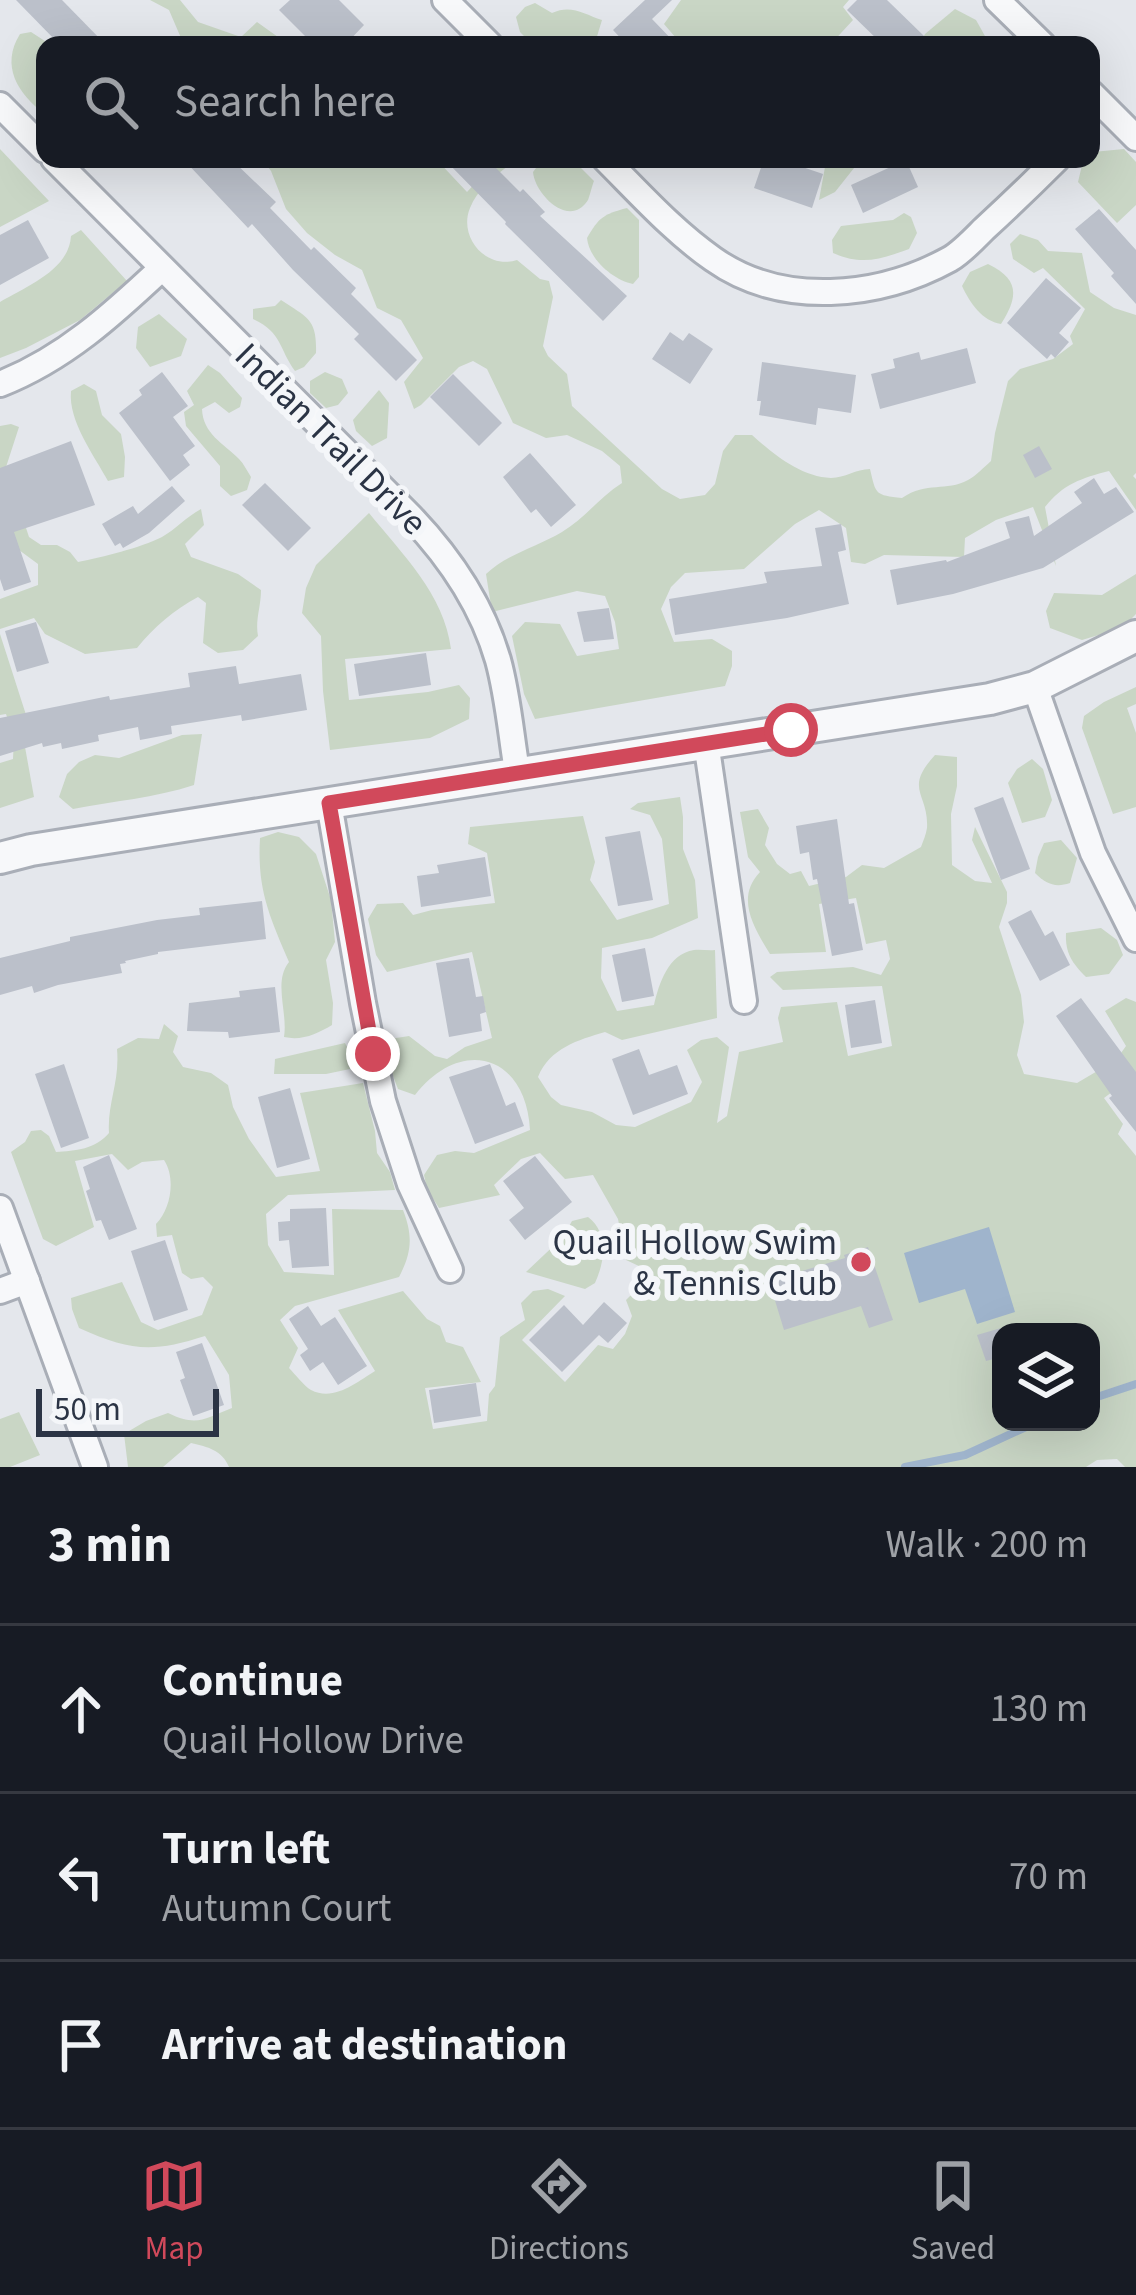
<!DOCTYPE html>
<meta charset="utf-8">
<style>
:root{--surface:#171b24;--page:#242831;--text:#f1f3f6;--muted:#9ea1a6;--line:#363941;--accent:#d1495b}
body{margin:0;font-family:"Source Sans 3",sans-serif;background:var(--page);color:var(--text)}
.controls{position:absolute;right:36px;bottom:36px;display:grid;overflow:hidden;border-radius:24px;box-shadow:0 12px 48px #0002}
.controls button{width:108px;height:108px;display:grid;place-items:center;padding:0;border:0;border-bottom:3px solid var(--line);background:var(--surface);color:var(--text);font:60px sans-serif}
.scale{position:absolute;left:36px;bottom:30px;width:183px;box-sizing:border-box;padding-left:12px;border:6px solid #2b3445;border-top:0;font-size:33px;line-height:42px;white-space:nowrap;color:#2b3445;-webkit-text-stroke:9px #f4f6f9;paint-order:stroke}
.stop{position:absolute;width:36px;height:36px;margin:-27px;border:9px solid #d1495b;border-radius:50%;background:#fff}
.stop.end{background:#d1495b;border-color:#fff;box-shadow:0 3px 12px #0008}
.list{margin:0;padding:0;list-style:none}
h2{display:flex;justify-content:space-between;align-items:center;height:156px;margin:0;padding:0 48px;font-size:51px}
h2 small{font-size:39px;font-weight:400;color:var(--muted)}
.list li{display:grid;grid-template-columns:78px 1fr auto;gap:36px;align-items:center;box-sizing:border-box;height:168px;padding:0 48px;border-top:3px solid var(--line)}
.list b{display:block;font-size:45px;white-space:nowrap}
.list p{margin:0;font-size:39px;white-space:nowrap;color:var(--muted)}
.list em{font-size:39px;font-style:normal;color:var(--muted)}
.icon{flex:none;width:66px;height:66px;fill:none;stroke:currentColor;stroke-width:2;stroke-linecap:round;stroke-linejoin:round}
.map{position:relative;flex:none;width:1136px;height:1467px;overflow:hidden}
.search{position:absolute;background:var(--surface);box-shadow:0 12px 48px #0002;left:36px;right:36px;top:36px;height:132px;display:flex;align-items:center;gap:30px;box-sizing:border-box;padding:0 42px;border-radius:24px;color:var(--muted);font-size:45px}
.sheet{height:660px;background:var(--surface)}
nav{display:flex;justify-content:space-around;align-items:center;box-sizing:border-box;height:168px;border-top:3px solid var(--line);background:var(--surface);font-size:33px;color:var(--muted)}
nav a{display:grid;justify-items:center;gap:6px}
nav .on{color:var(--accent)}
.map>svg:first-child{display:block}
.green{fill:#c9d6c5;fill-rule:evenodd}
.water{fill:#9fb4cc}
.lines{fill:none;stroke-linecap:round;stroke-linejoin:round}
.stream{stroke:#9fb4cc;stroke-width:8}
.building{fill:#bbc0ca}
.minor-casing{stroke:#a9aeb7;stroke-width:30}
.tertiary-casing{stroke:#a9aeb7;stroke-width:36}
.minor{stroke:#f7f8fa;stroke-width:24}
.tertiary{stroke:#f7f8fa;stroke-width:30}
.route{stroke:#d1495b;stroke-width:15}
.poi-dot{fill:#d1495b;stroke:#f4f6f9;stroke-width:4.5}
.labels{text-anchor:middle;stroke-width:12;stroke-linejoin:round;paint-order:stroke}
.street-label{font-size:36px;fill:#2b3445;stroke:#f4f6f9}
.poi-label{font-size:36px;fill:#2b3445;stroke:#f4f6f9;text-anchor:end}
</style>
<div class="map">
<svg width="1136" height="1467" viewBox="0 0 1136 1467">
<rect width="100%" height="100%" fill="#e4e7ec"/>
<g class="green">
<path d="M150,0H180L198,22L241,37L257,22L285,42V45H184L169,10Z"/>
<path d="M681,0H849L843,7L853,20L830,45H682L664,24Z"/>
<path d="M535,3L552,13C571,4 584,14 602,20L595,43L533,45L520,32L516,17L525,7Z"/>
<path d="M955,9L976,20L990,45H919L925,34Z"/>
<path d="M31,32L51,45H45V114C18,94 0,66 20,34Z"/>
<path d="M0,149L49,201L0,227Z"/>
<path d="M1124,149L1136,162V205L1117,223L1078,182L1083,161L1091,159L1093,152Z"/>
<path d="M262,159H436L467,192L494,163V159H518C501,171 478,187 470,208C458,237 486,270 517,260L540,279L549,281L553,297L543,346L548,356L567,374L572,406L662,489L680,499L705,495L715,484L723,451L735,435H752C773,454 801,477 831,478C845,478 856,469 870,469C876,495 875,495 902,498C927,481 946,492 968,480C976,476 984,467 991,461L995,433L1008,381L1020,369L1053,359L1073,344L1070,336L1085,309L1043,268L1034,273L1013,259L1010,244L1020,234L1038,240L1048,251L1082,253L1090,292L1114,308L1136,315V473L1133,476L1136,479V510L1109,471C1082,478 1063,484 1045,507L1056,566L1033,507L996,520L965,538L964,557L884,555L865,564L851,562L846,528L819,510L795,524L744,569L685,573L671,587L661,609L674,642L712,639L732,651V666L725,686L535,719L524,694L512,636L525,622L560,624L577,656L619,649L615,622L605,596L577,591L492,612L486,574C507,554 537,547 562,532C585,518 600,497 622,483L620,466L602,451L567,435L546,438L513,423L487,369L473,361L459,367L421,405L414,409L404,382L423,358L401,320L377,308L362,270L335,255L307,233L286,209L271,171Z"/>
<path d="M543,159H572L594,181C593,183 589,198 588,200C570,229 535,195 533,172Z"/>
<path d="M803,159H858V163L835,192L819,200L825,167Z"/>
<path d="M627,208L639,220V277L633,284C613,280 589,259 587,238C599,217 604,214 627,208Z"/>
<path d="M904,213L911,217L917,233L909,249C881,259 862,266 833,253L832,240L841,226L893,220Z"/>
<path d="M81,230L127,281L80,320L26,348L0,358V302C27,286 69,270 71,236Z"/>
<path d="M988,264C1019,279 1019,296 1001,324C982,321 970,303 962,286L970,272Z"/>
<path d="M281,300C308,318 317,319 316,353L304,367L295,371C279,349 282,332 253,319V309L275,306Z"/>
<path d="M159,314L187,339L181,356L150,367L136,348L138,327Z"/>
<path d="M208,365L220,373L242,398L240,407L229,413L215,402L202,409C203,434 223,443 239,459C244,464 247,471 251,477L247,490L231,496L220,486V466L186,426L184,412L194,405L187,391Z"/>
<path d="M325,372L342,379L348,393L338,405L326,408L310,393V381Z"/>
<path d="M84,384L96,391L102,415L121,434L125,457L124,477L108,481C94,455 68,421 71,391Z"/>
<path d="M379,390L389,403L387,438L372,446L356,431L353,420Z"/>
<path d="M11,424L19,427L6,467L29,537L41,545H57L70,552L78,562C103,557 140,548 162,537C176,529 186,517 201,509L204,525L185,544L191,557L238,574L261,590C261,607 255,620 258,636L243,650L218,653L203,643L206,603L198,597C174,610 154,627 137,648L85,654L45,634L34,618L0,629V599L38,585V564L19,550L0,495V426Z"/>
<path d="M369,513C402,554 444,594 451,649L345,659L349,700L428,692L459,685L470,698L469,719L430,738L330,750L323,691L321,636L302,613L306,588L316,565Z"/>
<path d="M1136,574V614L1122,628L1082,640L1050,628L1046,611L1054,593L1102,595Z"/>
<path d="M0,634L28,721L25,747L34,797L0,808V763L13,759L14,738L6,714L0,715Z"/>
<path d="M1136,687V704L1127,708L1136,733V807L1113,814L1082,728L1084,716L1104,702Z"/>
<path d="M202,734L194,785C155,798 113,801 73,809L59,797L67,774L79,762L95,755L119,758L182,735Z"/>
<path d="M935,755L957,757V786L951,814L952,865L975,881L992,883L972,840L975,827L1007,892V903L999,927L1021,995L1024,1022L1017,1055L1024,1074L1077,1083L1116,1060L1126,1046L1105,1011L1126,998L1136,1002V1074L1104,1098L1123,1124L1118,1134L1136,1156V1467H1125L1117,1459L1097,1460L1086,1467H229C222,1450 208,1447 191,1443L163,1467H128L124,1434L146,1421L168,1413C197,1427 204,1419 232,1408L229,1375L205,1336C152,1353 130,1351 79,1328L72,1309L71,1298L122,1282L141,1322L158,1330L202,1315L213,1287L203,1277L191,1279L182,1273L172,1235L157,1237L156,1224C171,1209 176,1178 164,1160L142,1162L128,1170L112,1154L75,1161L94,1227L56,1246L43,1239L11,1152L25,1142L31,1131L41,1130L49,1136L56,1152C75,1151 96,1149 109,1133C107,1103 120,1082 117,1049L138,1038L159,1039L164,1024L178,1036L173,1052L183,1067L211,1073L228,1085L233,1107L249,1139L276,1177L320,1171L300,1093L363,1083L375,1131L377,1153L390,1172L395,1190L288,1195L266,1214L268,1245L284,1272L334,1275L332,1209L403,1210C413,1236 412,1252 399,1277L295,1306L280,1320L298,1348L289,1368C295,1374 304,1386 311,1390C334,1402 357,1382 375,1371L338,1310L403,1291L427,1319L440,1326L446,1342L463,1347L481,1382L425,1388L433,1429L487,1421L489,1394L495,1386L500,1337L525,1320L521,1303L533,1291L548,1289L565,1296L522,1340L565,1382L598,1345L613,1349L625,1334L632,1316L626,1300L634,1292L651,1298L641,1267L626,1260L618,1219L593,1175L565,1179L540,1153L521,1159L494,1185L500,1195L439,1208L427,1189L424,1175L437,1155L455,1151L474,1153L530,1130C526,1054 461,1036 415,1095L398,1089L387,1060L390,1039L409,1036L435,1056L447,1059L465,1047L492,1038L472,952L387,972L376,955L368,919L377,904L403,903L413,915L432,910L495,903L487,853L468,844L470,827L583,816L595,862L590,880L617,920L669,904L662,839L650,815L630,809L638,803L680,797L683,817V849L695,880L698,918L652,938L602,948L601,978L617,1011L654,1005C659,984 668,954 694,950C701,949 708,951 715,950L717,1018L622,1040L605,1032C578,1040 550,1048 538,1077L551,1097L561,1105L592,1112L616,1125L635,1127L691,1102L702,1082L687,1050L701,1040L717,1037L729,1047L717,1123L727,1116L739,1052L783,1042L778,1018L781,1007L837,1002L848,1056L892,1046L882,986L783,990L770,977L777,972L853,967L881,975L890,959L886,940L866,944L856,898L819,904L826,952L770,954C754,928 735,898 760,872L748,857L740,812L758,809L769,828L765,845L777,864L790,874L801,871L809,886L846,877L862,865L884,868L921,847C923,841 926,835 927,828C929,793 903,790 935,755ZM1001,1332H1091V1422H1001Z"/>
<path d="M1032,759L1043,769L1052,800L1045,817L1022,823L1008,783L1017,769Z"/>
<path d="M278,832L299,837L316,854L331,900L335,942L326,960L333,1003L332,1025C317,1034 302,1041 284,1037C288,1012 273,982 289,962C269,915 257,889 260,838Z"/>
<path d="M1061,840L1077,858L1070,883C1055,888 1046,884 1035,873L1038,857L1044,843Z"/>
<path d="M1101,928L1117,940L1123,955L1109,974L1086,977C1072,963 1065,953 1066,933Z"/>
<path d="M345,1043L353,1059L350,1069L326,1074H274L275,1059Z"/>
<path d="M588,1217C609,1233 605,1261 595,1283L585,1289L526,1272L563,1237L572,1221Z"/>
<path d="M19,1412L40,1455L10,1467H0V1419Z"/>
</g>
<path class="water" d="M989,1227L1015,1312L977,1324L965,1289L919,1303L904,1253Z"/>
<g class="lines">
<g class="stream">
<path d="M1091,1399L1136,1384"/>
<path d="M905,1467L965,1455L1037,1422"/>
</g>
</g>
<g class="building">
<path d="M16,0H62L106,45H60Z"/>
<path d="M290,0H339L364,25L345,45H314L279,10Z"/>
<path d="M645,0H672L652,19L677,45H627L613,30Z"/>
<path d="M857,0H887L924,36L914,45H883L847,10Z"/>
<path d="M183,159H231L276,202L270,208L311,250L314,247L356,288L351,294L417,360L396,381L354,339L359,334L293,270L252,224L248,228Z"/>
<path d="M444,159H487L520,192L523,189L545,212L540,216L627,296L603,321L505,224L506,222Z"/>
<path d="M764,159H779L823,174L812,208L754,188Z"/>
<path d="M906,160L918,187L863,213L851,185Z"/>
<path d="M1099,209L1136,250V304L1111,276L1114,273L1075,229Z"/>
<path d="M28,220L49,258L0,285V235Z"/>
<path d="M1046,278L1081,308L1059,333L1069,342L1055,358L1051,354L1047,359L1007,323Z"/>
<path d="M670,332L683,341L689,333L713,349L690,384L652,359Z"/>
<path d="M967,348L976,383L880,409L871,374L895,368L893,359L919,352L921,360Z"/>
<path d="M762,362L856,375L851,413L818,408L816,425L759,415L761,401H757Z"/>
<path d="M162,372L188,406L173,417L195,446L183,455L190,465L170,481L119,413L142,395L139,390Z"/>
<path d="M453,374L502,423L479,446L430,397Z"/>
<path d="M71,441L95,505L14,532L31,582L4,591L0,579V468Z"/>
<path d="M1039,446L1052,469L1035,478L1023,455Z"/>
<path d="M530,453L576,505L551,527L536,509L531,513L503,477Z"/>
<path d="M1094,478L1104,494L1116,487L1134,512L1043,568L953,594L897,605L890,570L946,560L947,562L1010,538L1005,522L1029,516L1034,536L1082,503L1074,492Z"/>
<path d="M265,483L311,528L288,551L242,505Z"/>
<path d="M172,486L185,501L149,533L123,548L120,543L115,546L102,524L133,506L138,514Z"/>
<path d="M841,524L846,550L838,552L849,604L787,618L675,635L669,599L767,583L764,572L822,566L815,528Z"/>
<path d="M609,608L614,639L584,642L577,612Z"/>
<path d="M36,622L49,663L17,672L5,631Z"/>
<path d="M426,653L431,685L359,696L354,664Z"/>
<path d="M236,666L239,684L301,674L307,710L242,721L241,715L171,726L172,734L140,740L138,727L98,735L99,741L62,749L61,743L43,747L42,743L0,756V718L109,696L110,700L190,687L188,673Z"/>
<path d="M1003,797L1030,869L1001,880L974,808Z"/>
<path d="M837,819L849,904L854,903L863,950L832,956L817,879L813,880L809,852L800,854L796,826Z"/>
<path d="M640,831L653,900L618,906L605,837Z"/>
<path d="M485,857L491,896L421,907L417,876L439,873L437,865Z"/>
<path d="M262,901L266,939L158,952V954L125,961L126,963L120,964L122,973L58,985L34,993L32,986L0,995V958L70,941V937L157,920L200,915L199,908Z"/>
<path d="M1031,910L1045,936L1053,931L1070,965L1040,981L1008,922Z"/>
<path d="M645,948L654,996L622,1002L612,955Z"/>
<path d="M469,958L476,997L483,996L486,1012L480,1014L482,1031L449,1037L436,963Z"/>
<path d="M275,987L280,1032L229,1038L228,1032L187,1031L189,1003L240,997L239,991Z"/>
<path d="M1081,998L1136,1072V1132L1109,1098L1112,1096L1056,1016Z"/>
<path d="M875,1000L882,1043L851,1048L845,1005Z"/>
<path d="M639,1049L649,1075L677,1065L688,1094L633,1115L612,1059Z"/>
<path d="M64,1064L89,1138L61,1148L35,1074Z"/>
<path d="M490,1064L506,1106L515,1102L524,1126L475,1144L449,1077Z"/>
<path d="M290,1088L310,1159L277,1168L258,1097Z"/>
<path d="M109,1155L137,1229L109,1240L101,1220L96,1221L86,1191L90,1189L83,1167Z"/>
<path d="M535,1156L572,1202L525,1240L509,1220L524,1208L503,1181Z"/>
<path d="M326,1208L329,1266L292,1268L289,1240L279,1241L278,1222L290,1221V1209Z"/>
<path d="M165,1240L188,1310L154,1321L131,1251Z"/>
<path d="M868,1247L893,1320L869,1328L861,1306L784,1330L769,1281L845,1258L844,1255Z"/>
<path d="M604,1302L627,1323L608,1343L599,1335L562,1372L529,1340L564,1305L583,1325Z"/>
<path d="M308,1306L321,1326L335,1317L367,1366L338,1385L323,1362L310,1371L300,1355L308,1349L289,1319Z"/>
<path d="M1001,1328V1357L986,1361L977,1335Z"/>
<path d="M202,1343L224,1405L193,1416L180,1380L185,1378L176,1352Z"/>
<path d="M476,1383L481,1416L434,1423L429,1390Z"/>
</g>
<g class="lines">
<defs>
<g id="minor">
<path d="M445,0L490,45"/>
<path d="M997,0L1043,45"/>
<path d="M1091,93L1136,138"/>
<path d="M0,105L45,150"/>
<path d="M54,159L411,517C451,559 482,605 498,660C508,696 511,735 517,771"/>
<path d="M605,159C640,194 673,231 713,259C782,308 879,298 950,259C962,252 974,239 984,229C1009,206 1033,183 1057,159"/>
<path d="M0,384C64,359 113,314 162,268"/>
<path d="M1035,687L1093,853L1136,939"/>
<path d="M706,742L744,1001"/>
<path d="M329,803L363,1003L383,1101L410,1184L450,1270"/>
<path d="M0,1208L95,1467"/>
<path d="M0,1291L27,1281"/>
</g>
<path id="tertiary" d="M0,858L31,850L990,699L1035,687L1136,636"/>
</defs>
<use href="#minor" class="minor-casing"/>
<use href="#tertiary" class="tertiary-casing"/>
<use href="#minor" class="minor"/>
<use href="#tertiary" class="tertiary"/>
</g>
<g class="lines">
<path class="route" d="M373,1054L329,803L791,730"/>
</g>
<circle class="poi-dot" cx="861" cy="1262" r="12"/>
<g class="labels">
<g class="street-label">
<text transform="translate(332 438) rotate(45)" y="13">Indian Trail Drive</text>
</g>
<g class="poi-label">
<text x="837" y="1254">Quail Hollow Swim<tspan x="837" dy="41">&amp; Tennis Club</tspan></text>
</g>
</g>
</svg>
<div class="controls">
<button><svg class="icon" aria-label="layers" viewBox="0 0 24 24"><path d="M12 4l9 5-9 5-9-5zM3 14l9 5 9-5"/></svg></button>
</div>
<div class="scale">50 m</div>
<div class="stop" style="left:791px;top:730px"></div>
<div class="stop end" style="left:373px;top:1054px"></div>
<div class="search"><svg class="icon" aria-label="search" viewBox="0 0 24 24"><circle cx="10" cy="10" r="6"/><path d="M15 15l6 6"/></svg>Search here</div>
</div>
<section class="sheet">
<h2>3 min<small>Walk · 200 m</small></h2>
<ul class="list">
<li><svg class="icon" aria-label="ahead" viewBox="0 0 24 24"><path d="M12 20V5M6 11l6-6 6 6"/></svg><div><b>Continue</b><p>Quail Hollow Drive</p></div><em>130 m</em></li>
<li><svg class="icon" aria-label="left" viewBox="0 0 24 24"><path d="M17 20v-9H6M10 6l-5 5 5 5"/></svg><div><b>Turn left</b><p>Autumn Court</p></div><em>70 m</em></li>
<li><svg class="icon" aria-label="arrive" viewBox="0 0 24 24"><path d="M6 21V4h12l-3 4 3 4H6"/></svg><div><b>Arrive at destination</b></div></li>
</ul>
</section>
<nav>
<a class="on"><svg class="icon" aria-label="map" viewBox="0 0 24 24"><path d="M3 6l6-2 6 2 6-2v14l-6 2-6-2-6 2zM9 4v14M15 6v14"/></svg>Map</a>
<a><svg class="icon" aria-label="directions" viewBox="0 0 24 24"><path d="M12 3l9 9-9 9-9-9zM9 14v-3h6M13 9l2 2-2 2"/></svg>Directions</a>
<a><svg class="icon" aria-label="saved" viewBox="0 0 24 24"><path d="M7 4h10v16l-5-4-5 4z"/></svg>Saved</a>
</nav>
